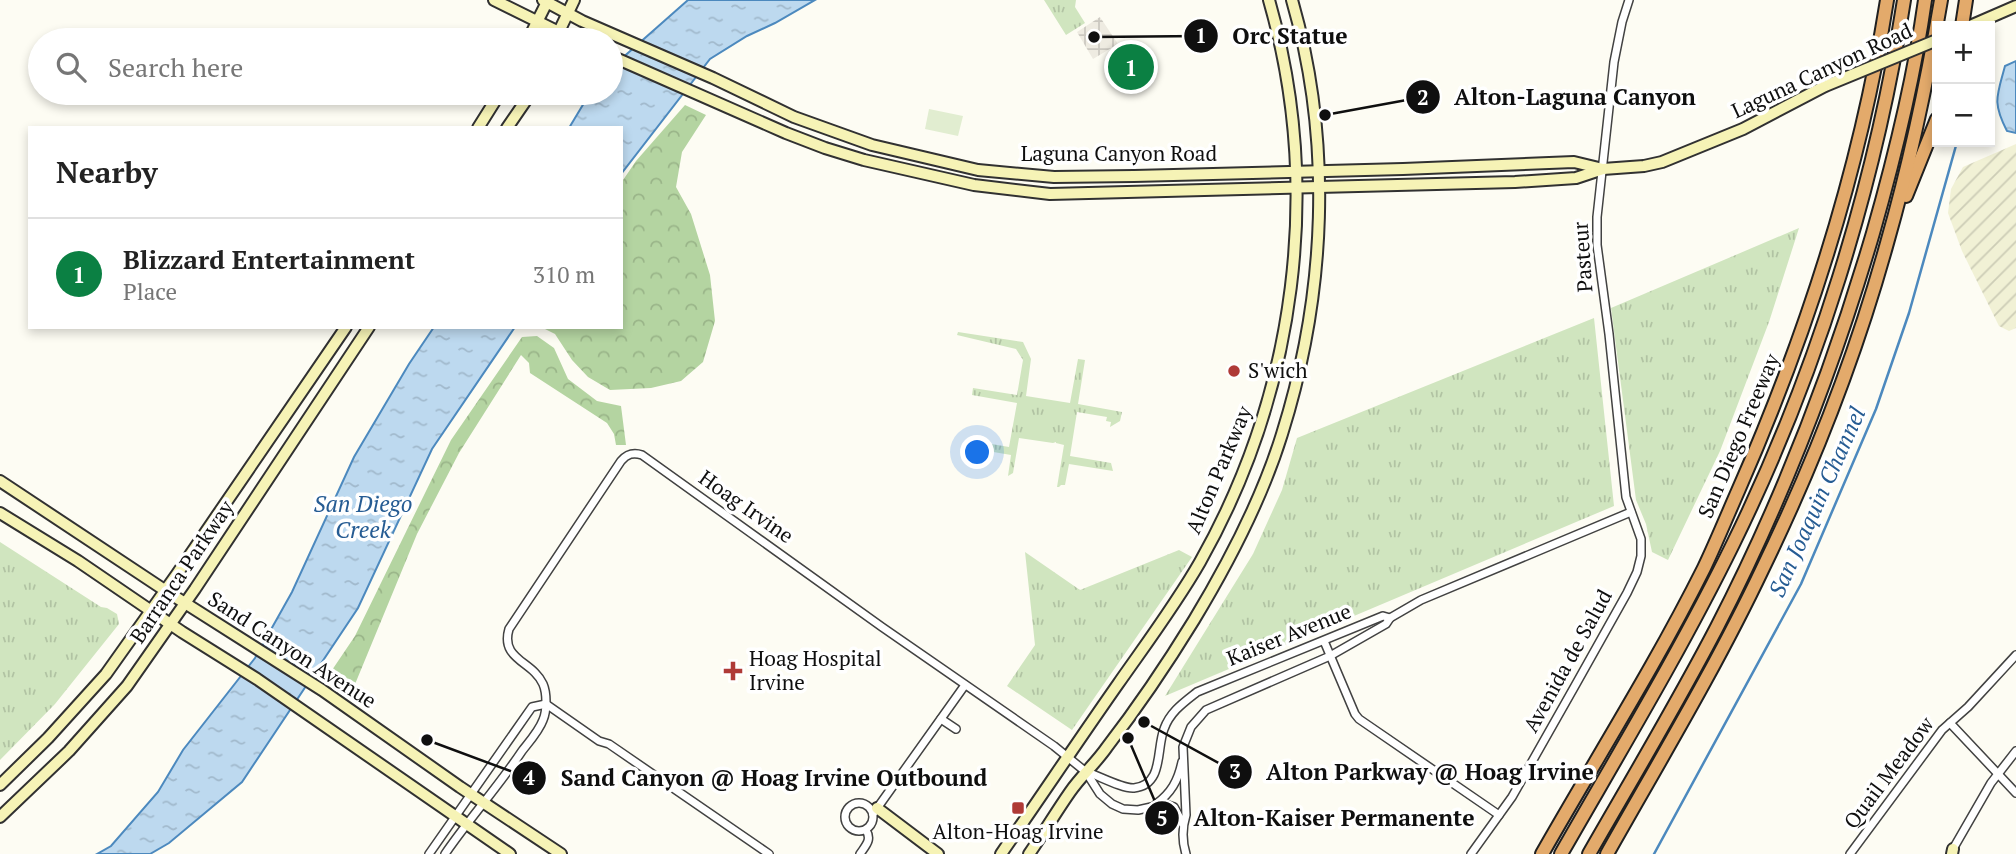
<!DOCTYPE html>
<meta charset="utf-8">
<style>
:root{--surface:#fff;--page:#f2f2f2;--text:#222;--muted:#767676;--line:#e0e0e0;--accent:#0b8043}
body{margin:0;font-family:"PT Serif",serif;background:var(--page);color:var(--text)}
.controls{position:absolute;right:21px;top:21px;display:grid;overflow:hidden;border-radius:0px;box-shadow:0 4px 10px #0003}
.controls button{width:63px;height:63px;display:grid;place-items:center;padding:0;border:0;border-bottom:2px solid var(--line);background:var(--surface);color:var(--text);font:35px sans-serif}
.you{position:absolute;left:978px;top:453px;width:24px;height:24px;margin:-18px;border:5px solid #fff;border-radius:50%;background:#1a73e8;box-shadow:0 0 0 10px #1a73e833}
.badge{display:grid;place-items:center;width:46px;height:46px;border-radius:50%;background:var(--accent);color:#fff;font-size:23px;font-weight:700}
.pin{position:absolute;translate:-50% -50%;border:4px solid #fff;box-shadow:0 2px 7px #0006}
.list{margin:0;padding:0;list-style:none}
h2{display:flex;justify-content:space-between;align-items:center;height:91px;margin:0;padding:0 28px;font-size:30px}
h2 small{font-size:23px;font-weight:400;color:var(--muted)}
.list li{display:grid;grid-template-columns:46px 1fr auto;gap:21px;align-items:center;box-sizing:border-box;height:112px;padding:0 28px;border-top:2px solid var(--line)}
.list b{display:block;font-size:26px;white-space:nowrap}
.list p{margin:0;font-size:23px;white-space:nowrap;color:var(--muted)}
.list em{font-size:23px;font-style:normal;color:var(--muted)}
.icon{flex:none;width:38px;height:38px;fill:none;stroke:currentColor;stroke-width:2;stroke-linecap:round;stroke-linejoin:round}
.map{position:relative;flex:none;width:2016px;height:854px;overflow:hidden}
.search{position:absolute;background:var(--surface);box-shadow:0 4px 10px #0003;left:28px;top:28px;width:595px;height:77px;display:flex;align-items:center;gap:18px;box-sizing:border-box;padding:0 24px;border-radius:38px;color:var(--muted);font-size:26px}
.panel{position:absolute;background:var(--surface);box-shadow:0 4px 10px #0003;left:28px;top:126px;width:595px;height:203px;border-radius:0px}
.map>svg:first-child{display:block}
.farmland{fill:url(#farmland-furrows)}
.grass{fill:url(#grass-tufts)}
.forest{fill:url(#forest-crowns)}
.pitch{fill:#e1edd0}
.plaza{fill:url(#plaza-grid)}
.water{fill:url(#water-ripples);stroke:#4c89be;stroke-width:2}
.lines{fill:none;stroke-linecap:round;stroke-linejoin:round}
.stream{stroke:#4c89be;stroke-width:2.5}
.street-casing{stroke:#424242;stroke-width:10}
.secondary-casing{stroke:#313131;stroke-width:14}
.highway-casing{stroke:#202020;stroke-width:16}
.street{stroke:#fff;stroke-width:7}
.secondary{stroke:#f6f3b6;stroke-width:10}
.highway{stroke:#e3aa6b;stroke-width:12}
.secondary-bridge-casing{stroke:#313131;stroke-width:14;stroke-linecap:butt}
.secondary-bridge{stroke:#f6f3b6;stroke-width:10}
.poi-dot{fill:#af3a37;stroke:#fff;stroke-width:2.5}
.labels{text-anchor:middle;stroke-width:7;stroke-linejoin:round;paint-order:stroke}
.street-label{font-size:21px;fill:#0f0f0f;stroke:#fff}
.poi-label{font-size:21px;fill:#0f0f0f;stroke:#fff;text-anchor:start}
.water-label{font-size:23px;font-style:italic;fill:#265c93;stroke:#fff}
.leader{fill:none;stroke:#0f0f0f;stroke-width:2.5}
.callout-dot{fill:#0f0f0f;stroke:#fff;stroke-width:2.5}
.mark-label{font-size:21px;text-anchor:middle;font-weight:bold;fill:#fff}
.callout-label{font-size:23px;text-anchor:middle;font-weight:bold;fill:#0f0f0f;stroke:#fff;stroke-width:7;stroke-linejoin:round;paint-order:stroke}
</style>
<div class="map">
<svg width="2016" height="854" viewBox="0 0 2016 854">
<defs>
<pattern id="farmland-furrows" width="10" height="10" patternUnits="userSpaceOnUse" patternTransform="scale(1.75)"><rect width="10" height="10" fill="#f1f1d5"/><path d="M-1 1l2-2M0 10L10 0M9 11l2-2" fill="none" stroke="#cdcdb6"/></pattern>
<pattern id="grass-tufts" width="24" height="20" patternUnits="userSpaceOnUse" patternTransform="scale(1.75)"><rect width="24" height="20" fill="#d0e5bf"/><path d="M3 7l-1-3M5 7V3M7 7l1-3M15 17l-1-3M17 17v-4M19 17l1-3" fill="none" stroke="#b1c3a3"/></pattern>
<pattern id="forest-crowns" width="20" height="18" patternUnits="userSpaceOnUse" patternTransform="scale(1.75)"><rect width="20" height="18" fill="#b4d4a1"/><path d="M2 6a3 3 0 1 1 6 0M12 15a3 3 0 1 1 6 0" fill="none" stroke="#9ab589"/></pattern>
<pattern id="plaza-grid" width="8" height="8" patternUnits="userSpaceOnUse" patternTransform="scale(1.75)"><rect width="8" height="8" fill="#eeebe1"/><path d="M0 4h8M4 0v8" fill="none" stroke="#cbc8c0"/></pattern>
<pattern id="water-ripples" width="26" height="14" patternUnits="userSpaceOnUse" patternTransform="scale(1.75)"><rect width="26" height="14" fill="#bdd9ef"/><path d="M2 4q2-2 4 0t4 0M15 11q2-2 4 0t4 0" fill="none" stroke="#a1b9cc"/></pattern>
</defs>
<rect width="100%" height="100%" fill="#fdfcf3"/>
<path class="farmland" d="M2016,144V328L2009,331L1999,326L1962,251L1948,213L1951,189L1963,167Z"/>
<g class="grass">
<path d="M1044,0H1076L1075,7L1085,23L1066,35Z"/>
<path d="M1799,228L1769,322L1720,451L1668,560L1652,552L1646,524L1636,500L1611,308Z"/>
<path d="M1594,318L1614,506L1165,696L1253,554L1282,490L1297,438Z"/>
<path d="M958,332L1023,342L1031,359L1026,396L1070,403L1078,359L1085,360L1078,404L1122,412L1120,421L1110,427L1111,422L1106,421L1107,417L1077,412L1070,456L1111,463L1113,471L1069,464L1065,485H1061L1059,487H1057L1064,445L1056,443V442L1053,443L1019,438L1013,473L1008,476L1011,455L964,447L968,440L1009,447L1017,403L972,395L973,388L1017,395L1023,360L1016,349L957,335Z"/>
<path d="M0,542L101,607L107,608L117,614L119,624L55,704L0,760Z"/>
<path d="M1179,550L1192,557L1072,730L1007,686L1035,645L1025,552L1080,590Z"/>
</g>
<g class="forest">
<path d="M685,105L706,115L682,152L676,187L691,214L710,275L715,321L703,362L681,381L651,388L610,390L588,377L572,360L555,334L541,327H621V183L636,161Z"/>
<path d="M537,336L554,348L568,379L597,401L621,406L626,445H616L614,434L607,423L530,373L529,363L521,355L459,453L417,534L353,689L328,676L355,636L451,440L522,337Z"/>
</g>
<path class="pitch" d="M929,109L963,116L958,136L925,129Z"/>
<path class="plaza" d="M1100,17L1118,44L1093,59L1077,32Z"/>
<g class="water">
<path d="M688,0H815L775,23L747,36L710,59L621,174V128H569L590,93H611V68Z"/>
<path d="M2016,61V133L2007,131C1992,102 1997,96 2005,66Z"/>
<path d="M434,327H515L432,449L358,608L242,782L169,843L150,854H97L111,846L158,792L183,750L255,658L292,592L354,457L409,364Z"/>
</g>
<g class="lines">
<path class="stream" d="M1654,854L1801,584L1876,409L1909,313L1957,142"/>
<defs>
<g id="street">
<path d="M1324,641L1355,714L1359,719L1499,815"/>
<path d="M546,704L599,741L609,744L769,854"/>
<path d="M941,719L956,729"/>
<path d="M1950,723L2016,793"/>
<path d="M1087,772C1099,776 1123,789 1134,788C1164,785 1156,749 1164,729C1170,712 1183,703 1197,692L1383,616L1390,618"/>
<circle cx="859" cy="817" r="14"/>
<path d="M1156,804C1171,793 1178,781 1182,762"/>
<path d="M873,814L965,685"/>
<path d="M1953,849L1991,783L2016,751"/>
<path d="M429,854L532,707L546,704"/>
<path d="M445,854C469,819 498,787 522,751C529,742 539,731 543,720C547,711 547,693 543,684C533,661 500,660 509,629L621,461C627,454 633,452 642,455L882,627L1054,746L1086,772L1100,794L1112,804L1123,809L1138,810L1165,804L1174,807L1183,824"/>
<path d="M860,854C866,845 872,840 866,830"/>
<path d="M1186,854C1182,841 1182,828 1186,815L1183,747L1191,727L1206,710L1330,656L1386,624L1390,618L1421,600L1631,512"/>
<path d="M1471,854L1512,797L1576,684L1627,593L1637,572L1641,556V539L1626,497L1609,334L1597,245V217L1614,62L1622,22L1629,0"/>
<path d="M1850,854L1942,730L1968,707L2016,655"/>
</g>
<g id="secondary">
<path d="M494,0L575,40"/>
<path d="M543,0L582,21L713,78L794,117L872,145L978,170L1054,177L1134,176L1403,169L1574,162L1603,169"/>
<path d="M1970,26L2016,6"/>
<path d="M528,40L548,0"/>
<path d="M555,40L574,0"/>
<path d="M611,56L786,133L825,148L864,160L974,185L1050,194L1515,182L1576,178L1603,169L1644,166L1662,162L1743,129L1825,86"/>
<path d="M478,128L500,93"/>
<path d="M507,128L531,93"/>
<path d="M0,481L166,591L322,690L460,787L561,854"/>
<path d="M0,513L78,561L182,632L257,679L510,854"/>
<path d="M0,785L48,738L106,674L177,574L346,327"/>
<path d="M877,808L938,854"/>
<path d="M0,817L69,751L127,686L195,589L369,327"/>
<path d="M1001,854C1040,798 1078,741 1118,684C1146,644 1176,604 1200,562C1296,392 1323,188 1269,0"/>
<path d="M1029,854C1043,834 1056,812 1070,792C1081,776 1096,763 1107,747C1138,707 1167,664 1194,620C1229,562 1262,499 1282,434C1326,294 1333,142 1292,0"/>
<path d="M1952,854L1953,849"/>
</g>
<g id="highway">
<path d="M1962,26L1966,0"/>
<path d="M1906,196L1937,119"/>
<path d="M1542,854C1596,759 1655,666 1704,568C1716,543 1727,516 1738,491C1807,334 1860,170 1887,0"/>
<path d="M1561,854C1620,751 1681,650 1733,544C1816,375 1875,186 1904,0"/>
<path d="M1589,854C1632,779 1677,704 1717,627C1782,501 1833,369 1873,233C1895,156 1914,79 1925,0"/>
<path d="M1607,854C1660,760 1716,667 1762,570C1813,465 1856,355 1887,243C1910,163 1927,82 1941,0"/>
</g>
</defs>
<use href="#street" class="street-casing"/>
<use href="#secondary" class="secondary-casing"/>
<use href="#highway" class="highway-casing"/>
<use href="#street" class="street"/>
<use href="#secondary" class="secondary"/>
<use href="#highway" class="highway"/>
<defs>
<path id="secondary-bridge" d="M1825,86L1937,40"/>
</defs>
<use href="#secondary-bridge" class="secondary-bridge-casing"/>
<use href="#secondary-bridge" class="secondary-bridge"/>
</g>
<g class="poi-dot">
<circle cx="1234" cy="371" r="7"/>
<path d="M729.5 660.5h7v7h7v7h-7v7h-7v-7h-7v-7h7z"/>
<rect x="1011" y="801" width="14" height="14" rx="3.5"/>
</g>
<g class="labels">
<g class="street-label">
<text transform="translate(1822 71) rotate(-25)" y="7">Laguna Canyon Road</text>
<text x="1119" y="161">Laguna Canyon Road</text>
<text transform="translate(1583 257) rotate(-94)" y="7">Pasteur</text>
<text transform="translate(1739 436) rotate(-67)" y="7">San Diego Freeway</text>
<text transform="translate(1219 470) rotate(-67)" y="7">Alton Parkway</text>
<text transform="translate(746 507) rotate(35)" y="7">Hoag Irvine</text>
<text transform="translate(182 572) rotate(-56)" y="7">Barranca Parkway</text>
<text transform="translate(1289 635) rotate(-22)" y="7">Kaiser Avenue</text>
<text transform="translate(292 650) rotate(33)" y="7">Sand Canyon Avenue</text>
<text transform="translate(1568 661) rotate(-61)" y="7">Avenida de Salud</text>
<text transform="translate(1889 773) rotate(-53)" y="7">Quail Meadow</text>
</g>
<g class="poi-label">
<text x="1248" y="378">S'wich</text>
<text x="749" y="666">Hoag Hospital<tspan x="749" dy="24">Irvine</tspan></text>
<text x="1018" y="839" text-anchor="middle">Alton-Hoag Irvine</text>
</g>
<g class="water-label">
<text transform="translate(1817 502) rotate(-66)" y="8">San Joaquin Channel</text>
<text x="363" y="512">San Diego<tspan x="363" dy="26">Creek</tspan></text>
</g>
</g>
<path class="leader" d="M1094 37L1201 36M1325 115L1423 97M1144 722L1235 772M427 740L529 778M1128 738L1162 818"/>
<g class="callout-dot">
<circle cx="1094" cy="37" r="7"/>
<circle cx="1325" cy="115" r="7"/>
<circle cx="1144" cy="722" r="7"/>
<circle cx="427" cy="740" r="7"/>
<circle cx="1128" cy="738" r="7"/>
<circle cx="1201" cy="36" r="18"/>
<circle cx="1423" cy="97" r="18"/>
<circle cx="1235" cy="772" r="18"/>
<circle cx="529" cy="778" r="18"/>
<circle cx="1162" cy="818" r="18"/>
</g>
<g class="mark-label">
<text x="1201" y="43">1</text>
<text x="1423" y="105">2</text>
<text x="1235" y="779">3</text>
<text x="529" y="785">4</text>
<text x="1162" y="826">5</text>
</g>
<g class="callout-label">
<text x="1290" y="44">Orc Statue</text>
<text x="1575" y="105">Alton-Laguna Canyon</text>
<text x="1430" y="780">Alton Parkway @ Hoag Irvine</text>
<text x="774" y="786">Sand Canyon @ Hoag Irvine Outbound</text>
<text x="1334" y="826">Alton-Kaiser Permanente</text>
</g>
</svg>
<div class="controls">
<button>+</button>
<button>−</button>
</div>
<div class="you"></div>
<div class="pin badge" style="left:1131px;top:67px">1</div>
<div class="search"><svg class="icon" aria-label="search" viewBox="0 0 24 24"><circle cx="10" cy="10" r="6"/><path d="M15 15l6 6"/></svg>Search here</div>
<section class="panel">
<h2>Nearby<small></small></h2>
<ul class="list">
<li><span class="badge">1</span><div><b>Blizzard Entertainment</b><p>Place</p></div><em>310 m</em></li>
</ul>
</section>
</div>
